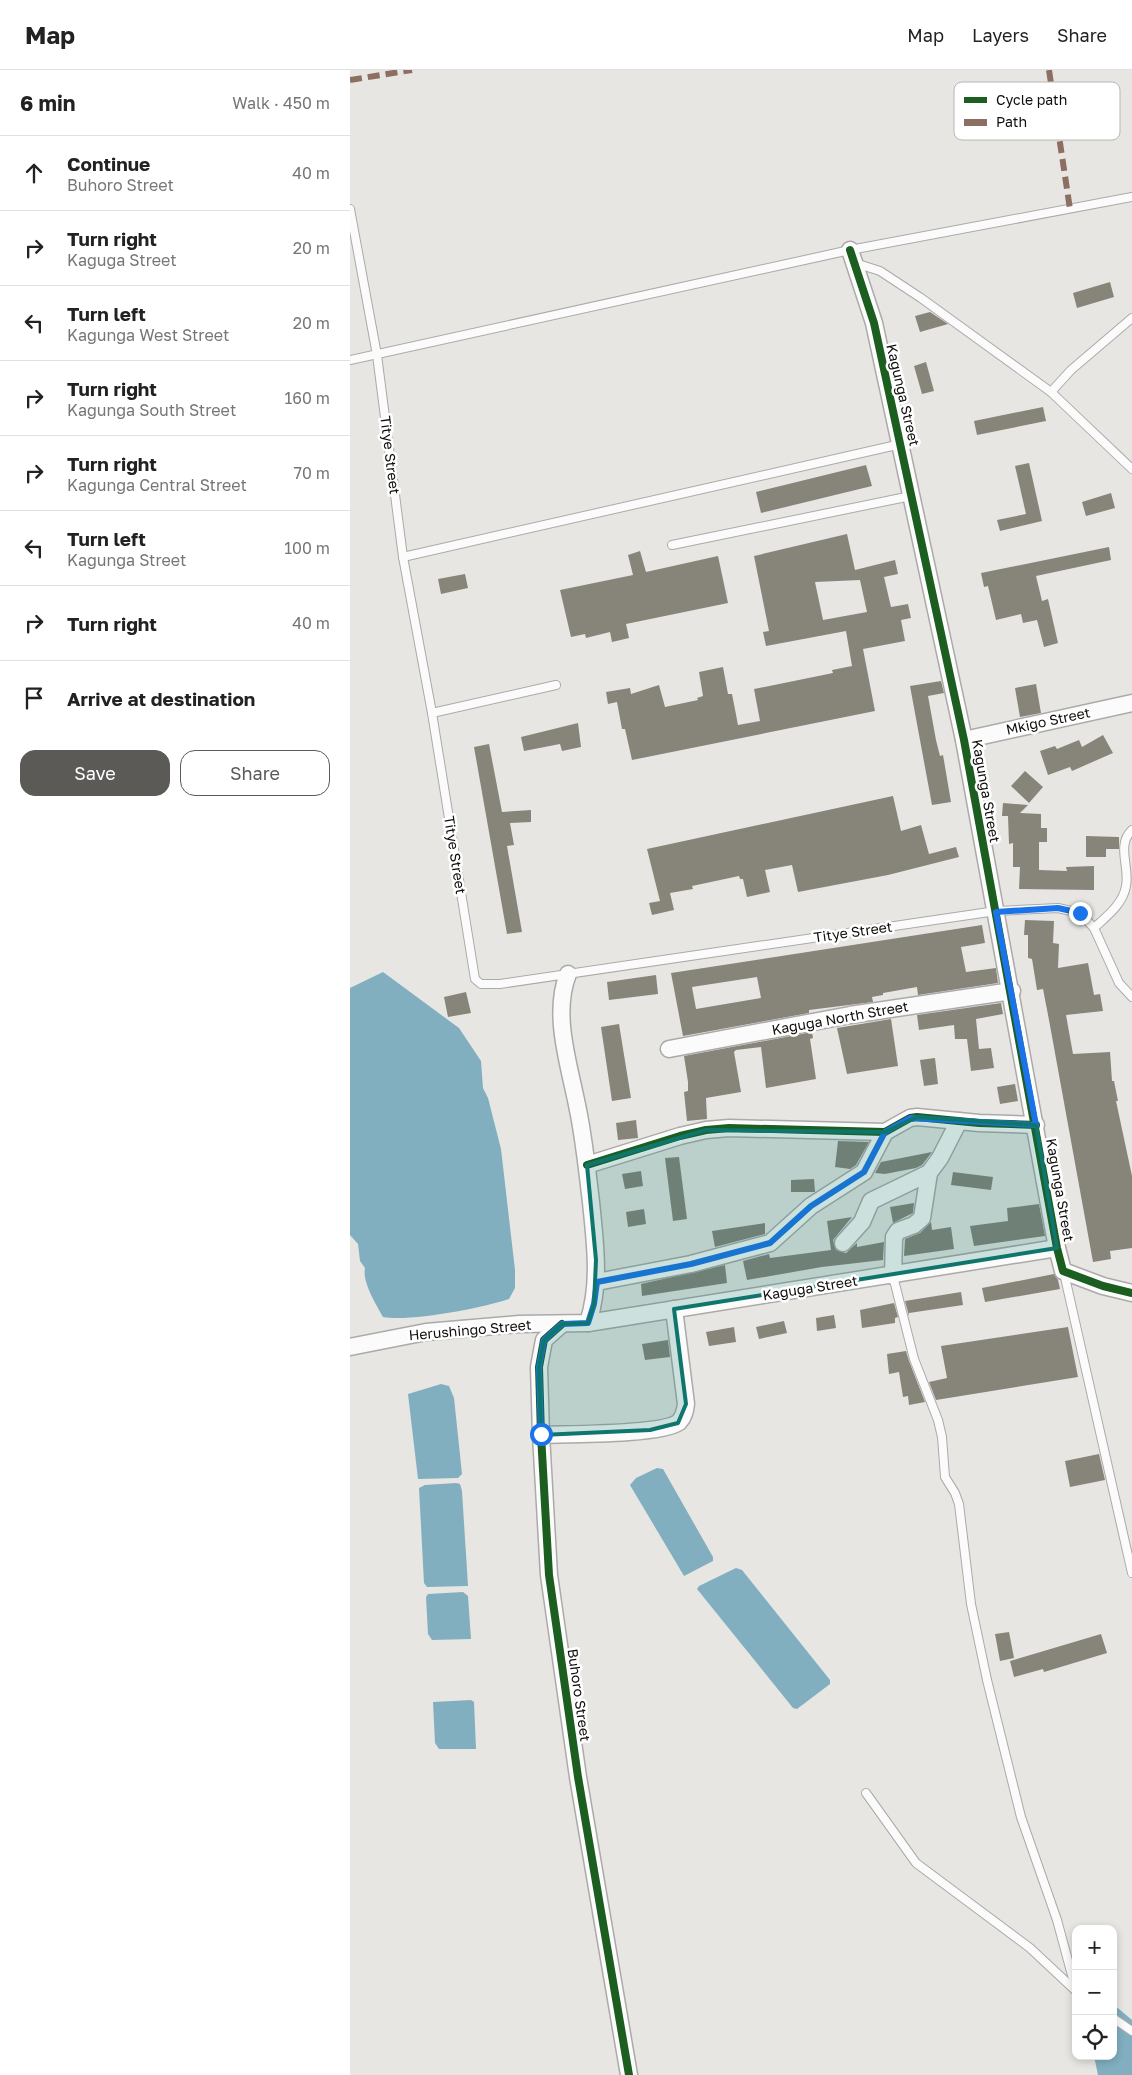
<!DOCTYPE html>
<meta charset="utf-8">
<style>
:root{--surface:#fff;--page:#f2f2f2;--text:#222;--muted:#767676;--line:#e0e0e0;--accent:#5b5a57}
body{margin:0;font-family:"Golos Text",sans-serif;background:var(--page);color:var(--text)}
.controls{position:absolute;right:15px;bottom:15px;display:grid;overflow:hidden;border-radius:10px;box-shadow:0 2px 8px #0003}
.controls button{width:45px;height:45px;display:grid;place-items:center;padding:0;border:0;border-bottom:1px solid var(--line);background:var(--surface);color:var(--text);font:25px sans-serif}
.stop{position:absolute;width:15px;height:15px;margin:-11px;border:4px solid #1a73e8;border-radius:50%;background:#fff}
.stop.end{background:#1a73e8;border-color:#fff;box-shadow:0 1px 5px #0008}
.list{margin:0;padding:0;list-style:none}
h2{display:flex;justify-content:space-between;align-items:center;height:65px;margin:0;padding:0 20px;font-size:21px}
h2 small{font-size:16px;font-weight:400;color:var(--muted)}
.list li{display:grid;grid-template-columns:32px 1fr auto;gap:15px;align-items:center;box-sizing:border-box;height:75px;padding:0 20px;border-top:1px solid var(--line)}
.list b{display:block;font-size:19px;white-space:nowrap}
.list p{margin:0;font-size:16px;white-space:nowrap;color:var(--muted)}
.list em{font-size:16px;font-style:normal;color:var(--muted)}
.actions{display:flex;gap:10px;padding:15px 20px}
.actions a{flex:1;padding:11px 0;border:1px solid var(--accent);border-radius:15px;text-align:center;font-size:18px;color:var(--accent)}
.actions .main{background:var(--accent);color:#fff}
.icon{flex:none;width:28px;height:28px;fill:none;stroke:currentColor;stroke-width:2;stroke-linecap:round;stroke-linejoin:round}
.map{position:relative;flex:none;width:782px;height:2005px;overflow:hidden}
header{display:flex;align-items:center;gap:30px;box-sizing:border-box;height:70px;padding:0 25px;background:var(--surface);border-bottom:1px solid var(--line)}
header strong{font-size:24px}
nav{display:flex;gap:28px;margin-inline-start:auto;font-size:18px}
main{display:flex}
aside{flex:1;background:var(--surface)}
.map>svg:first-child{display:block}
.water{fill:#81afc0}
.building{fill:#87847a;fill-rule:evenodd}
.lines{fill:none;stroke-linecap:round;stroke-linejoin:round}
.service-casing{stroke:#abaaa8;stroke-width:10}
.minor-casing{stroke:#abaaa8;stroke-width:19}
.service{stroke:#fcfbfb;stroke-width:8}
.minor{stroke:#fcfbfb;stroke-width:16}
.quiet{stroke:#8d6e63;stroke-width:6;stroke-dasharray:12 6;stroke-linecap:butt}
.cycleway-casing{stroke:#fff;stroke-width:11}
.cycleway{stroke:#1b5e20;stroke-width:8}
.route{stroke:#1a73e8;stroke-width:6}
.marked{fill:#0f766e;fill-opacity:0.2;stroke:#0f766e;stroke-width:4;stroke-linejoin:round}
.labels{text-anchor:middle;stroke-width:5;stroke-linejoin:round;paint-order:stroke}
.street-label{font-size:14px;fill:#0f0e0c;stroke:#fff}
.key{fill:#fff;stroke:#b7b7b6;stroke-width:1}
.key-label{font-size:14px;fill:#0f0e0c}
</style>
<header>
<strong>Map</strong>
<nav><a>Map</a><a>Layers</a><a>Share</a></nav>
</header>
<main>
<aside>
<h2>6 min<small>Walk · 450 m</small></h2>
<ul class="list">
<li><svg class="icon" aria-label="ahead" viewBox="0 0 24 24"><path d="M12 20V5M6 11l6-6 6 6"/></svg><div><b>Continue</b><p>Buhoro Street</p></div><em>40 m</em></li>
<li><svg class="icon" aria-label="right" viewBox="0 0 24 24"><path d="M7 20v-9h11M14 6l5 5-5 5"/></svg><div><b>Turn right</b><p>Kaguga Street</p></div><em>20 m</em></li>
<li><svg class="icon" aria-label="left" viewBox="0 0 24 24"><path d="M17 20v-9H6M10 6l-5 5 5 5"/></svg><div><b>Turn left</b><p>Kagunga West Street</p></div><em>20 m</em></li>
<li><svg class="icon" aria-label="right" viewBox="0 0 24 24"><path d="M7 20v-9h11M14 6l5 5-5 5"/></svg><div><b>Turn right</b><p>Kagunga South Street</p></div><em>160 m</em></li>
<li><svg class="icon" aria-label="right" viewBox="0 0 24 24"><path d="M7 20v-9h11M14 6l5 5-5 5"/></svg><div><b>Turn right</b><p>Kagunga Central Street</p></div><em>70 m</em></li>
<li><svg class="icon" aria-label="left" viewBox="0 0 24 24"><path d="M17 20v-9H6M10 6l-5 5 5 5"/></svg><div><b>Turn left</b><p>Kagunga Street</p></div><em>100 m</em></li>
<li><svg class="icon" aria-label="right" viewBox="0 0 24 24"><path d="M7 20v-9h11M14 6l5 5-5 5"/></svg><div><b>Turn right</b></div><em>40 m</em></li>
<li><svg class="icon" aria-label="arrive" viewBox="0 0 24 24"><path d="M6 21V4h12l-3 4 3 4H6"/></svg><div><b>Arrive at destination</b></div></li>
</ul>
<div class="actions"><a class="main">Save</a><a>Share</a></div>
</aside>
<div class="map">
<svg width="782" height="2005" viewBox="0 0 782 2005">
<rect width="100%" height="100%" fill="#e8e6e3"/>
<g class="water">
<path d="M33,902L109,958L131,991L133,1018L138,1028L151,1079L165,1200V1218L159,1229C133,1238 59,1252 33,1247C26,1234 12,1212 15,1198L10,1191L8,1174L0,1165V918Z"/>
<path d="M91,1314L99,1316L104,1328L112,1404L108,1408L68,1409L58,1324Z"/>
<path d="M307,1398L313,1399L363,1487V1491L334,1506L280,1415L286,1408Z"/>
<path d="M106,1413L110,1414L112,1421L118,1516L77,1517L74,1513L69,1418L75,1415Z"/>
<path d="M386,1498L392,1500L480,1610V1614L447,1639L443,1638L347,1519L349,1516Z"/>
<path d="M113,1522L118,1526L121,1569L82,1570L78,1564L76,1527L78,1524Z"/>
<path d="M121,1630L124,1632L126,1679H89L85,1673L83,1632Z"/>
<path d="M763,1934L782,1950V2005H748L744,1986H763Z"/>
</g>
<g class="building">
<path d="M760,212L764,227L727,238L723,223Z"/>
<path d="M580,242L598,254L570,262L565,246Z"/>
<path d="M576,292L584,321L572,324L564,296Z"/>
<path d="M693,337L696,351L627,365L624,351Z"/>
<path d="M679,393L692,451L650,461L647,450L676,444L665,396Z"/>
<path d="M516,395L522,416L411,443L406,422Z"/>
<path d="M761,423L765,438L736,446L732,432Z"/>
<path d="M497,464L505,500L545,490L548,504L534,507L541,537L558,534L561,548L551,550L555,571L513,579L525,641L282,690L275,659H272L267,632L258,634L256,622L280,618L281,624L309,615L315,637L348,630L347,628L353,626L349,602L373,597L378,624H382L388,655L410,651L404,619L483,603L482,600L502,596L496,561L416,576L413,562L419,561L404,486ZM510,510L517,542L473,550L465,512Z"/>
<path d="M759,477L761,490L686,506L692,531L698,529L708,573L694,577L687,550L673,553L671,544L646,550L638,516L634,517L631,503Z"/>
<path d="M290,481L296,502L368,486L378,533L276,554L279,568L262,572L260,562L236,568L235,564L221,567L210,520L283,505L278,485Z"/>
<path d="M115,504L118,518L91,524L88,509Z"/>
<path d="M591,611L594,623L578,626L586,670L590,686L593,685L601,732L582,735L560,616Z"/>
<path d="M686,614L691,643L670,647L665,618Z"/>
<path d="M228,653L231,677L212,681L210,674L174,681L171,667Z"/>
<path d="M753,665L763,683L722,701L720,697L698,705L690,681L705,676L707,679L729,670L732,677Z"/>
<path d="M139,674L152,742L181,740V752L160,753L164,775L157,776L172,862L157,864L124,677Z"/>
<path d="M675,701L693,717L679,733L661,716Z"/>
<path d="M543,726L551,761L571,755L579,784L606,777L609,787L538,805L448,822L442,795L415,800L420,822L397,827L393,809H390L389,806L342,816L343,819L320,823L324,840L302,845L299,833L310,831L297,779Z"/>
<path d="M653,733L678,735L670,743L691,744V758H697V772H689V800L717,801L716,797L744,796V820L669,819L670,797H663V773L659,774L658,746H652Z"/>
<path d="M736,766L769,767V779H756V787H736Z"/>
<path d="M675,850L704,851L703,873L709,874L708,898L738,893L744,925L750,924L753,941L716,945L723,984L760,982L762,1011H764L768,1031H766L782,1106V1178L760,1181L761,1189L743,1192L699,950L693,919L687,920L682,889L678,888V865H674Z"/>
<path d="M632,855L635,873L611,877L616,902L646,898L648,913L568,925L567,917L533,923V925L522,927L523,932L459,940V943L333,966L321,903ZM407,907L411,928L346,939L342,917Z"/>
<path d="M306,905L308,924L259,930L257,912Z"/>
<path d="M116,922L121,943L98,947L94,927Z"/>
<path d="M651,933L653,944L626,949L629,979L641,978L644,998L621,1001L617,969H605L604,955L569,960L567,945Z"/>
<path d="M541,949L548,996L497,1004L487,958Z"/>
<path d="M269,954L281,1028L262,1031L251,957Z"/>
<path d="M462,962L463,968L460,969L466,1009L416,1018L411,977L386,980L384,982L391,1022L356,1028L357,1049L337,1051L334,1022L338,1021V1012L334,986Z"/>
<path d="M585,988L588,1014L574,1016L570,990Z"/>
<path d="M665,1014L668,1031L650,1034L647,1017Z"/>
<path d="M286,1050L288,1068L268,1070L266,1053Z"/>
<path d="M488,1071L519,1072L506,1095L500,1099L485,1097Z"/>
<path d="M582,1082L572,1095L566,1098L535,1104L525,1103L531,1092Z"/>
<path d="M329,1087L337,1149L323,1151L315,1088Z"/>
<path d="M291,1101L293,1116L275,1119L272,1104Z"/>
<path d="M603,1102L643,1107L641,1120L601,1115Z"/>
<path d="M464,1109L465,1122H441V1110Z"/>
<path d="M564,1133L563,1143L543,1153L540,1137Z"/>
<path d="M689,1134L695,1166L624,1176L620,1156L658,1151L657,1138Z"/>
<path d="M294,1139L296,1154L278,1157L276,1142Z"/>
<path d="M502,1147L483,1170L486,1180L496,1183L507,1173V1177L534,1172L533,1190L472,1197L397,1210L393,1191L419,1184L420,1188L481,1180L477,1151Z"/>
<path d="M581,1152L582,1160L601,1157L604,1179L554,1186L555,1169L570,1163Z"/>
<path d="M415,1153V1164L365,1177L362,1161Z"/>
<path d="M375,1195L377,1213L292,1226L291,1214Z"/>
<path d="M704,1204L708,1210L710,1219L635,1232L632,1218Z"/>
<path d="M611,1222L613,1235L559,1243V1246L555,1231Z"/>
<path d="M544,1233L548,1247L545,1248V1253L512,1258L510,1240Z"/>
<path d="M484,1245L486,1258L467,1261L466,1248Z"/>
<path d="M434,1251L437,1263L409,1269L406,1257Z"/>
<path d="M384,1257L386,1272L359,1276L356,1262Z"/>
<path d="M718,1257L728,1307L586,1330L579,1312L597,1308L591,1276Z"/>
<path d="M318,1270L320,1287L295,1290L292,1274Z"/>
<path d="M556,1281L559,1291L575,1332L559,1335L558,1326L553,1327L549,1302L539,1304L537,1284Z"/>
<path d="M749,1384L755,1410L720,1417L715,1391Z"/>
<path d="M659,1562L664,1588L650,1591L645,1564Z"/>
<path d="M751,1564L757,1583L694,1602L693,1599L664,1607L660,1591Z"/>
</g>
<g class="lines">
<defs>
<g id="service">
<path d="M0,139L27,285L53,487L82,643L125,909L131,914H150L646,841L708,838L730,843L744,858L769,913L782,927"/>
<path d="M505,193L530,201L571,228L701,322L782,399"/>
<path d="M0,290L500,180L782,127"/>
<path d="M701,322L721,300L782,248"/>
<path d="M322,475L561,426"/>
<path d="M53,487L551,374"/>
<path d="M82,643L206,615"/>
<path d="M744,858C757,846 773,834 776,816C780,797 766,775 782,760"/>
<path d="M714,1203L782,1503"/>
<path d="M543,1206L564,1289L588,1350L592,1367L595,1407L605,1423L609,1434L621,1534L637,1610L671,1747L707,1850L726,1920"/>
<path d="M516,1723L566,1793L680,1878L726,1921"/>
<path d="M763,1948L782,1961"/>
</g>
<g id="minor">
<path d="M500,180L524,253L614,670L707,1178L713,1201L753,1216L782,1223"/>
<path d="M614,670L782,633"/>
<path d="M218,904C202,944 219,994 227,1035C234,1067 237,1100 241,1132C245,1173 251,1213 238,1253"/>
<path d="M319,979L500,945L662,921"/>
<path d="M237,1095L330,1066L356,1060L379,1058L535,1062L560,1048L567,1047L629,1053L686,1055"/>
<path d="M493,1173L512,1152L521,1131L579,1103L590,1088L609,1051"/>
<path d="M543,1206L544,1167L548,1161L564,1155L572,1148L579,1103"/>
<path d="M247,1212L341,1194L420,1173L461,1136L514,1102L535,1062"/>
<path d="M212,1254L194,1270L189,1297L191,1365L199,1505L228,1707L279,2005"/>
<path d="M0,1277L76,1262L169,1254L238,1253L707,1178"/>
<path d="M191,1365C215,1364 313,1365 329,1352C334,1347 335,1341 336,1334L324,1239"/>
</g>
</defs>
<use href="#service" class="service-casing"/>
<use href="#minor" class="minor-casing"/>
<use href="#service" class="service"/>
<use href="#minor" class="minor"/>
<g class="quiet">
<path d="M699,0L720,139"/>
<path d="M0,10L62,0"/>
</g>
<defs>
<g id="cycleway">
<path d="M500,180L524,253L614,670L707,1178L713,1201L753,1216L782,1223"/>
<path d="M237,1095L330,1066L356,1060L379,1058L535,1062L560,1048L567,1047L629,1053L686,1055"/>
<path d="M212,1254L194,1270L189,1297L191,1365L199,1505L228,1707L279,2005"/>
</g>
</defs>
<use href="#cycleway" class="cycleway-casing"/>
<use href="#cycleway" class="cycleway"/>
</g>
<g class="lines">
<path class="route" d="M191,1364L189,1297L194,1270L212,1254L238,1253L244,1234L247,1212L341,1194L420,1173L461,1136L514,1102L535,1062L560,1048L686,1055L646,842L708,838L730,843"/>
</g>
<path class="marked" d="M567,1047L686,1055L707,1178L324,1239L336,1334L328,1353L300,1360L191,1365L189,1297L194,1270L212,1254L238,1253L244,1234L246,1190L237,1095L356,1060L535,1062Z"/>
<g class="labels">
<g class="street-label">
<text transform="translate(553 325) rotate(77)" y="5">Kagunga Street</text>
<text transform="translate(40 385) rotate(83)" y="5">Titye Street</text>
<text transform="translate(698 651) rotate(-12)" y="5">Mkigo Street</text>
<text transform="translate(636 721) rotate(80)" y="5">Kagunga Street</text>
<text transform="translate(105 785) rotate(81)" y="5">Titye Street</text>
<text transform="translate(503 862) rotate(-8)" y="5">Titye Street</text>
<text transform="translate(490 948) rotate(-10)" y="5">Kaguga North Street</text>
<text transform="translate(710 1120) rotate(80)" y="5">Kagunga Street</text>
<text transform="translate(460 1218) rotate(-9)" y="5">Kaguga Street</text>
<text transform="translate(120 1260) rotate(-5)" y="5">Herushingo Street</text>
<text transform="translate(229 1625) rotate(82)" y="5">Buhoro Street</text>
</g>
</g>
<rect x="604" y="12" width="166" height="58" rx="8" class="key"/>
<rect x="614" y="27" width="23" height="6" fill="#1b5e20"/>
<rect x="614" y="49" width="23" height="7" fill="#8d6e63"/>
<g class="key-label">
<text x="646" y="35">Cycle path</text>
<text x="646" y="57">Path</text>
</g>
</svg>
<div class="controls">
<button>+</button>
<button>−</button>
<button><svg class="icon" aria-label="locate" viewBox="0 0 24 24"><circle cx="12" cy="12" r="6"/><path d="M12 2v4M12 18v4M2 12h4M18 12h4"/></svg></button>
</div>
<div class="stop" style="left:191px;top:1364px"></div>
<div class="stop end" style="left:730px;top:843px"></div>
</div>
</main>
